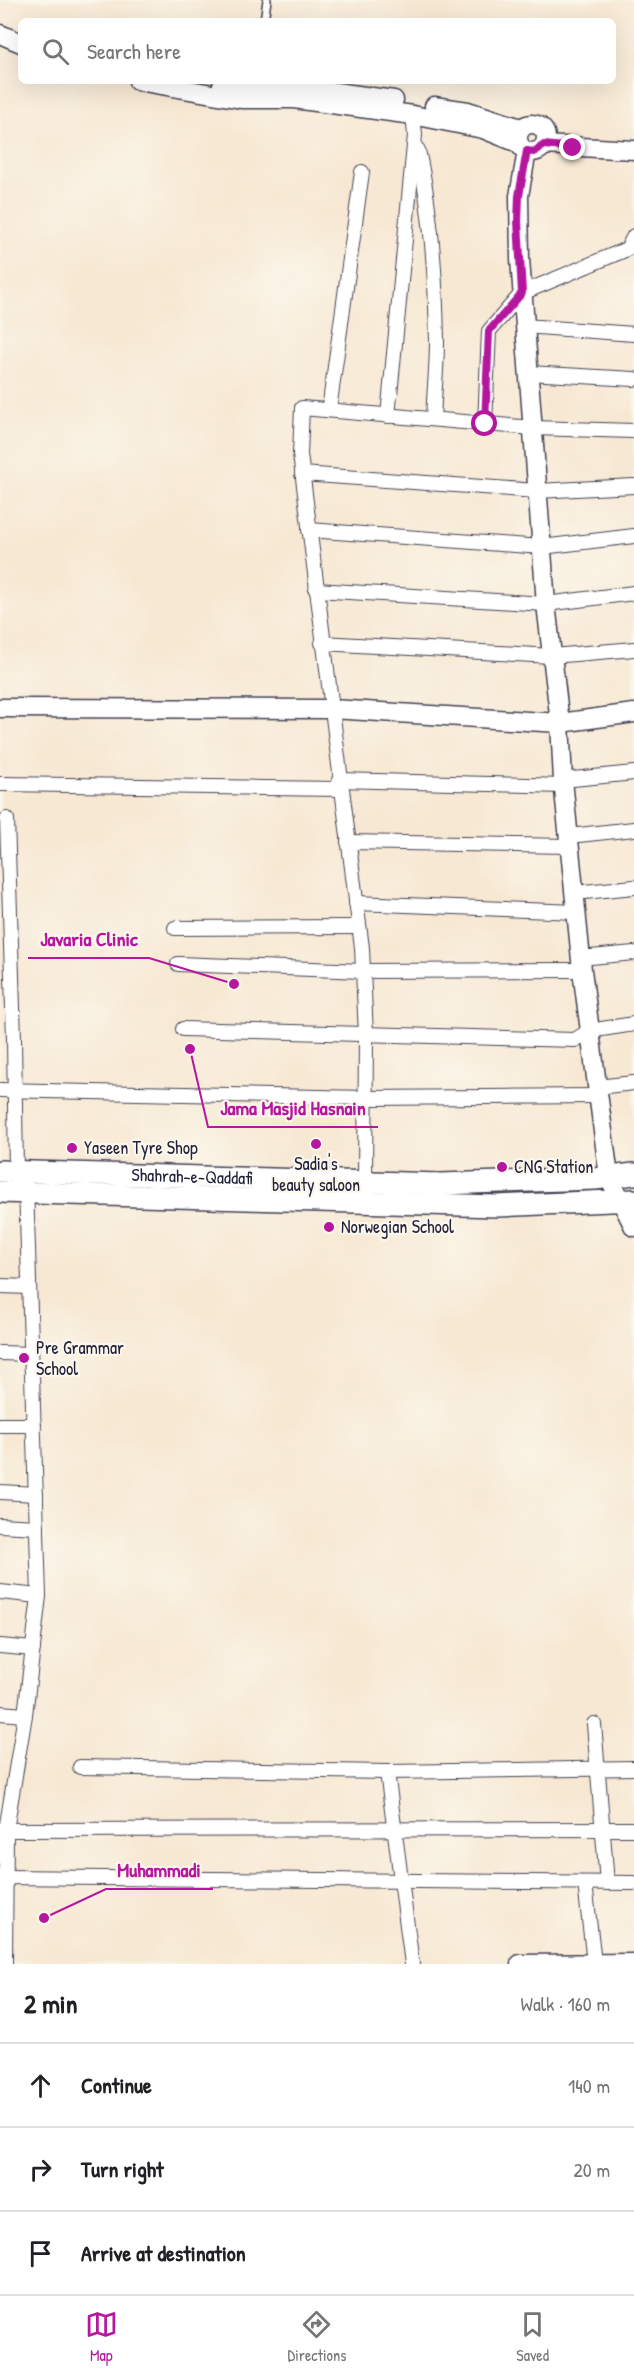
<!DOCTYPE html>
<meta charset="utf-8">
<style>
:root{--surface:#fff;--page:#f2f2f2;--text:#202124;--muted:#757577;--line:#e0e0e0;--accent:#b5179e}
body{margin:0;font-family:"Patrick Hand",sans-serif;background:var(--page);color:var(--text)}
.stop{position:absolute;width:18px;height:18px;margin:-14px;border:4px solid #b5179e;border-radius:50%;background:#fff}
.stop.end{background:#b5179e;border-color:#fff;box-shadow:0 2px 6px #0008}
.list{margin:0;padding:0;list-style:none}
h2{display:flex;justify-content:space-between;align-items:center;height:78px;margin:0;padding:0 24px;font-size:26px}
h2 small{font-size:20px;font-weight:400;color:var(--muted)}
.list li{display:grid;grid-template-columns:39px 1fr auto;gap:18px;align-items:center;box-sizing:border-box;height:84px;padding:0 24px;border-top:2px solid var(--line)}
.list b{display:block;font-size:22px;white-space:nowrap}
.list em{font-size:20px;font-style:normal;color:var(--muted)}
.icon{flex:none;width:33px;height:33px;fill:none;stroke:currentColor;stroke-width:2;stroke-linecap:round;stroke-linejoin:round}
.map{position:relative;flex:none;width:634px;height:1964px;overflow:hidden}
.search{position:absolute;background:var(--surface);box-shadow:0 6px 24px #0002;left:18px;right:18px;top:18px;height:66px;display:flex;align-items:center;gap:15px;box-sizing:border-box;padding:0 21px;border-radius:9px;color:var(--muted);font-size:22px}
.sheet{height:330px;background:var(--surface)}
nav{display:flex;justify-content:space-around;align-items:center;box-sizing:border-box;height:84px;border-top:2px solid var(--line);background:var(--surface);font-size:16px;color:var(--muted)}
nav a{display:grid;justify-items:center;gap:3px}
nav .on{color:var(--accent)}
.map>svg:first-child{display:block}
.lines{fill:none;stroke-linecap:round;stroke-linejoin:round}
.lane-casing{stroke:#424052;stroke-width:10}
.street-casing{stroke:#424052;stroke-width:16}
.secondary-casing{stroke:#424052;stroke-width:21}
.primary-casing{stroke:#424052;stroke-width:24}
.lane{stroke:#fff;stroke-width:7}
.street{stroke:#fff;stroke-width:14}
.secondary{stroke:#fff;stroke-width:18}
.primary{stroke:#fff;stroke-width:21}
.route{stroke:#b5179e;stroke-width:8}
.poi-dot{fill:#b5179e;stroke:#fbf7ec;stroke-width:2}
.labels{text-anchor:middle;stroke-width:4.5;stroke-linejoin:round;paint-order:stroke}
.poi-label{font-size:18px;fill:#22223b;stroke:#fbf7ec;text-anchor:start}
.street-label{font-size:18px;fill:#22223b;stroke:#fbf7ec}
.leader{fill:none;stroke:#b5179e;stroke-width:2}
.callout-dot{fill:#b5179e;stroke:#fbf7ec;stroke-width:2}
.callout-label{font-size:20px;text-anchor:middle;font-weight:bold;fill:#b5179e;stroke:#fbf7ec;stroke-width:4.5;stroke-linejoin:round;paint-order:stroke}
</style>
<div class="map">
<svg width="634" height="1964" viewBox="0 0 634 1964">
<rect width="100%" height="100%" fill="#fbf7ec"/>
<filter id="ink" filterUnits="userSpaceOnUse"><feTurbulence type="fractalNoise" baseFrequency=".0167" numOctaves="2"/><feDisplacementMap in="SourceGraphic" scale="12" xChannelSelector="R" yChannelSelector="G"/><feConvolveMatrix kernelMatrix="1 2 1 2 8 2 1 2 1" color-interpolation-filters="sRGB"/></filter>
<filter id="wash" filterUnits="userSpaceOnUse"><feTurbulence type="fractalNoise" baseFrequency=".008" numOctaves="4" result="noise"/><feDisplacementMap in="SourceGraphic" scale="24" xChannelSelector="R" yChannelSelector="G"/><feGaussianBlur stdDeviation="1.35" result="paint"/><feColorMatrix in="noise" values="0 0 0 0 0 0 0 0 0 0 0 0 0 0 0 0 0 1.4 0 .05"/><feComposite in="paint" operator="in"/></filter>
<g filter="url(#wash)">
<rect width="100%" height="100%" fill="#f7e8d3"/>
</g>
<g filter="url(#ink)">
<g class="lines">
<defs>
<path id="lane" d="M264,21L267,0"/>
<g id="street">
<path d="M418,150C431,209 436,281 437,341C437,367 434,394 433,419"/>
<path d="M524,326L634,334"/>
<path d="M528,373L634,379"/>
<path d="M329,410L362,172"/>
<path d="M388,416L415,135L413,115"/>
<path d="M485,424L489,331L522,293L627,249L634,236"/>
<path d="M302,474L537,491L634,486"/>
<path d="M309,530L542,547L634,536"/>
<path d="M316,590L546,604L634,593"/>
<path d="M322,643L552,656L634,649"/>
<path d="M339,780L564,786"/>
<path d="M563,780L634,773"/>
<path d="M0,784L340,789"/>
<path d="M7,819L14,1039L16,1171"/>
<path d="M569,836L634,829"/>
<path d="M348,842L570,846"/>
<path d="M574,893L634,887"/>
<path d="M356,903L576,912"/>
<path d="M175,928L359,927"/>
<path d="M580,958L634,953"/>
<path d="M178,964L363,971L582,970"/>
<path d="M183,1029L575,1040L589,1031L634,1024"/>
<path d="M597,1087L634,1083"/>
<path d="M0,1090L367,1098L598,1096"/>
<path d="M365,1182L366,1035L362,948L300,454L302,408L533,428L634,431"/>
<path d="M0,1286L29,1287"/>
<path d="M0,1353L31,1354"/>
<path d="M0,1425H34"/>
<path d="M0,1492L36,1494"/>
<path d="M0,1525L37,1527"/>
<path d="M0,1592L39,1596"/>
<path d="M0,1646L33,1649"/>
<path d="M0,1713L25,1715"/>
<path d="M594,1724L607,1883"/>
<path d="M80,1767L387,1772"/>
<path d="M0,1830L634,1829"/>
<path d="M0,1877L634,1883"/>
<path d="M585,1883L594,1963"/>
<path d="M5,1964L6,1830L25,1715L39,1596L26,1186"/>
<path d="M412,1964L387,1772L634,1768"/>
</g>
<g id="secondary">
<path d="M0,34L21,43"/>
<path d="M138,81L241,99H294L413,115L483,129L518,143"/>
<path d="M222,85L232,87L292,86L394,100"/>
<path d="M434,106L468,111L521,128"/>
<circle cx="532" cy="138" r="14"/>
<path d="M544,145L634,150"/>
<path d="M527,151L519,196L520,259L546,604L560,723L563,780L582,970L609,1177L634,1227"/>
<path d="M0,708L332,709L560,723L634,713"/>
<path d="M520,1964L634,1963"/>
</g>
<g id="primary">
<path id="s1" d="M0,1171L440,1184L595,1179L634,1174"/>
<path d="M0,1192L497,1206L634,1200"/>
</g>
</defs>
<use href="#lane" class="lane-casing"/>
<use href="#street" class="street-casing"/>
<use href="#secondary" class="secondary-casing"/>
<use href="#primary" class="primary-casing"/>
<use href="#lane" class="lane"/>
<use href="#street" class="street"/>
<use href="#secondary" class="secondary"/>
<use href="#primary" class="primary"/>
</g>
</g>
<g class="lines" filter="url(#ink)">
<path class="route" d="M485,424L489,331L522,293L518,221L519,196L527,151L534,152L544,145L573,148"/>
</g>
<g class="poi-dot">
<circle cx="316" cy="1144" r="6"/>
<circle cx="72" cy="1148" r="6"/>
<circle cx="502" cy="1167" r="6"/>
<circle cx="329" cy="1227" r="6"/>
<circle cx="24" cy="1358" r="6"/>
</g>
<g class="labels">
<g class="poi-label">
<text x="84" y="1154">Yaseen Tyre Shop</text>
<text x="316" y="1170" text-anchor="middle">Sadia's<tspan x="316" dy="21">beauty saloon</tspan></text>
<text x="514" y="1173">CNG Station</text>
<text x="341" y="1233">Norwegian School</text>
<text x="36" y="1354">Pre Grammar<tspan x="36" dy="21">School</tspan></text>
</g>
<g class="street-label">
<text dy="6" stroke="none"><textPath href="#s1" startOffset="192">Shahrah-e-Qaddafi</textPath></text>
</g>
</g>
<path class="leader" d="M234 984L149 958H28M190 1049L208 1127H378M44 1918L106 1889H213"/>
<g class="callout-dot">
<circle cx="234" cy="984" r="6"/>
<circle cx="190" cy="1049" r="6"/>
<circle cx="44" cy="1918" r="6"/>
</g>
<g class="callout-label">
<text x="89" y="946">Javaria Clinic</text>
<text x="293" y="1115">Jama Masjid Hasnain</text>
<text x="159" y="1877">Muhammadi</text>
</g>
</svg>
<div class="stop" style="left:485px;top:424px"></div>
<div class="stop end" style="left:573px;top:148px"></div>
<div class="search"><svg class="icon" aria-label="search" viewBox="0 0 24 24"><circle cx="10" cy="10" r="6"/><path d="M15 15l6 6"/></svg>Search here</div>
</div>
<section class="sheet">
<h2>2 min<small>Walk · 160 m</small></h2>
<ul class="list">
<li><svg class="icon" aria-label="ahead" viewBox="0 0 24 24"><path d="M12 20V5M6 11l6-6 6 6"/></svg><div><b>Continue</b></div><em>140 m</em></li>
<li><svg class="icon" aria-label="right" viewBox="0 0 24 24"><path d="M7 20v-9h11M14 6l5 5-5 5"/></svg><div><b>Turn right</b></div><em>20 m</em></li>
<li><svg class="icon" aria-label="arrive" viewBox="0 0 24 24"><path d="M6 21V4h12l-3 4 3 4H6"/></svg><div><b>Arrive at destination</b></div></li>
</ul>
</section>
<nav>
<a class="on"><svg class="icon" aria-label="map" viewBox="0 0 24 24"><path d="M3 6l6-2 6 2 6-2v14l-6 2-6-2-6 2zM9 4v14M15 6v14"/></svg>Map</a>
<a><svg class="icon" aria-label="directions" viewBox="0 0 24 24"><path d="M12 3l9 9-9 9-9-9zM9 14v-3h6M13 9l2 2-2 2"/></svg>Directions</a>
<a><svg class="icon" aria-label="saved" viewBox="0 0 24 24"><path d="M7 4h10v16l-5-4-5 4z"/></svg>Saved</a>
</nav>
